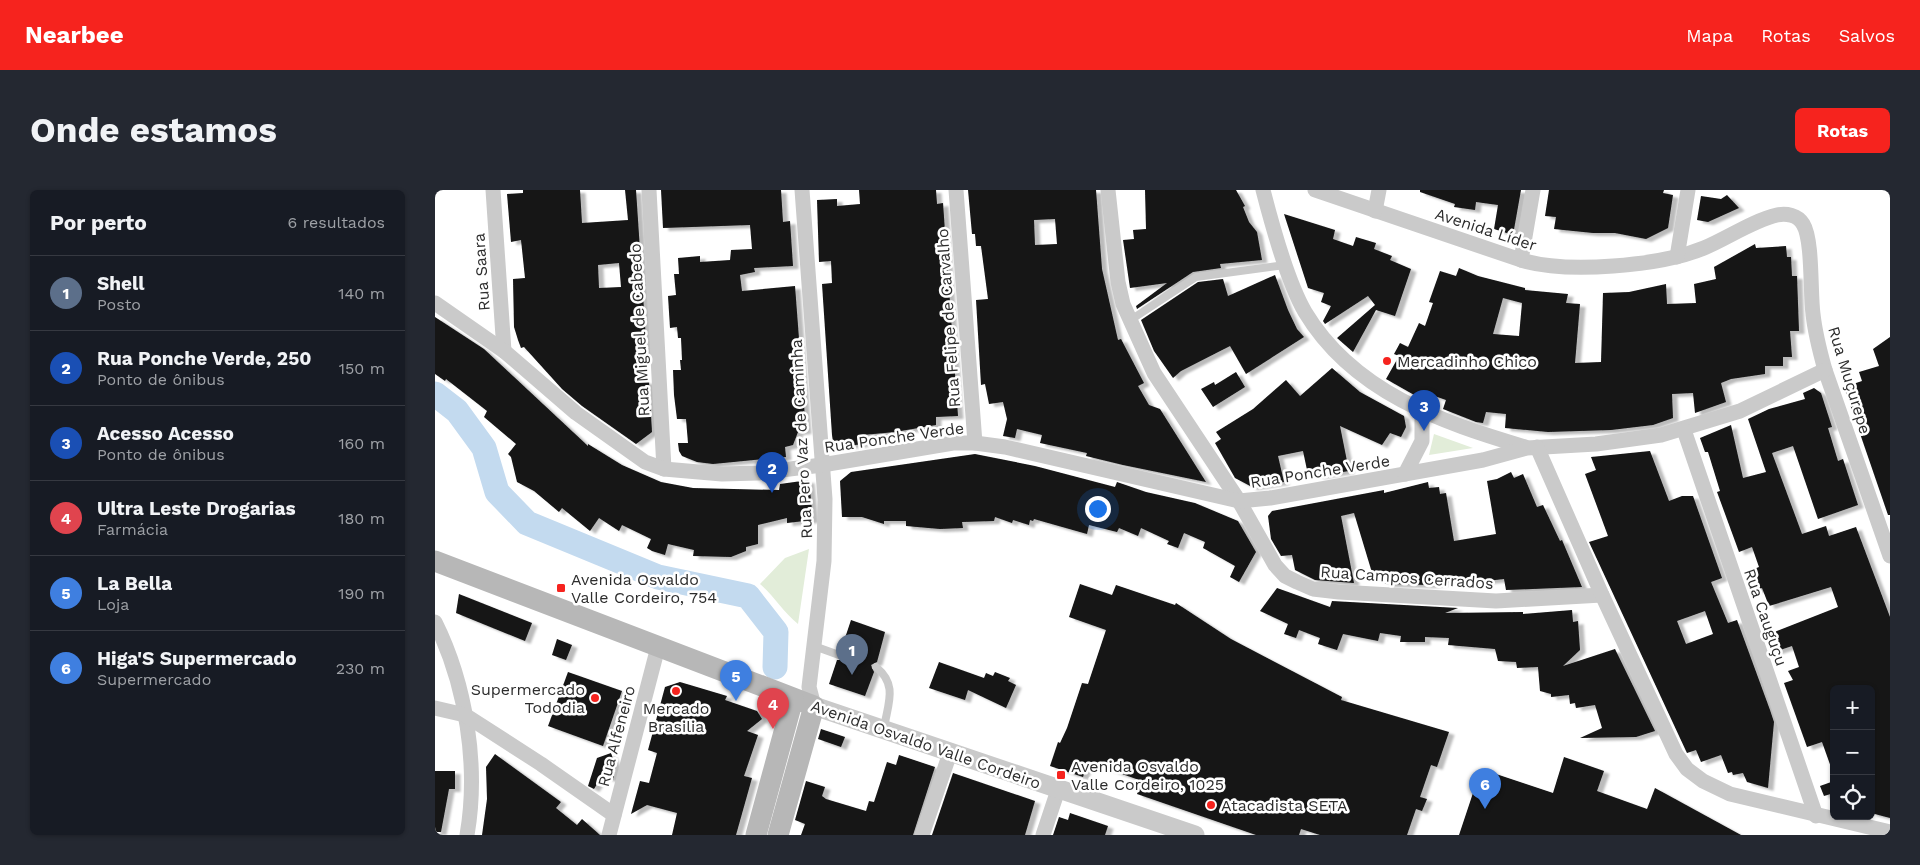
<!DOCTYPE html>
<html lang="pt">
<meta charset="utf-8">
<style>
:root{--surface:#171b24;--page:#242831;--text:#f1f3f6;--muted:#9ea1a6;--line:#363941;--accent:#f6231e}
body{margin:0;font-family:"Work Sans",sans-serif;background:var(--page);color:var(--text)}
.controls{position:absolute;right:15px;bottom:15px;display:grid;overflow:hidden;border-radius:8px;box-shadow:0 1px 4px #0004}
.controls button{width:45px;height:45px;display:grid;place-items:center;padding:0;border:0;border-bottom:1px solid var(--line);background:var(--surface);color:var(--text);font:25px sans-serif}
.you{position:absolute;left:662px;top:318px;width:18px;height:18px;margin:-12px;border:4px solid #fff;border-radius:50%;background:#1a73e8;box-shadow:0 0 0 8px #1a73e833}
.badge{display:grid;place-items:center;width:32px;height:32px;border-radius:50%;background:var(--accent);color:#fff;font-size:16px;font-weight:700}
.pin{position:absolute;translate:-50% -41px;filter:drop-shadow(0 1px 2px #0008)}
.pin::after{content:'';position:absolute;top:26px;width:18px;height:15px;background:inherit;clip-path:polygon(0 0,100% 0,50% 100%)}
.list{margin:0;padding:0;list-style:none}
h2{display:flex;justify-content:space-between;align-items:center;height:65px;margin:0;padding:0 20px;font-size:21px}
h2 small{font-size:16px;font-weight:400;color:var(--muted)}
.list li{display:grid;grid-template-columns:32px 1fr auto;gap:15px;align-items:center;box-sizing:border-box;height:75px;padding:0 20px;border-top:1px solid var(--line)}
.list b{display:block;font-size:19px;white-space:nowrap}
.list p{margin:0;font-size:16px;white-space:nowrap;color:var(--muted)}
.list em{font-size:16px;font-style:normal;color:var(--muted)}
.icon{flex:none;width:28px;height:28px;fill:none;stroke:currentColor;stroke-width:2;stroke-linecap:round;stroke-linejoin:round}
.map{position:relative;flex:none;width:1455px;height:645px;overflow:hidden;border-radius:8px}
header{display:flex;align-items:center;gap:30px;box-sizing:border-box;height:70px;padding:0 25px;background:var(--accent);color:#fff}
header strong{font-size:24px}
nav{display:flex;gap:28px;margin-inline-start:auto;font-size:18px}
.intro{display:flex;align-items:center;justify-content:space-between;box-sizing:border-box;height:120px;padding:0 30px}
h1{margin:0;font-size:35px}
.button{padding:12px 22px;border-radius:8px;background:var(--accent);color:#fff;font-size:18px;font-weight:700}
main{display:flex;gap:30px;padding:0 30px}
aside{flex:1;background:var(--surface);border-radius:8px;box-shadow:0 1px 4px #0004}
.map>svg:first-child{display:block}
.green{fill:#e2edd9}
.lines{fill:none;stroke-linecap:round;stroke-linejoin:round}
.river{stroke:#c3daef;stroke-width:25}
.building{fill:#141414;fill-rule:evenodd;filter:url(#shadow)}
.service{stroke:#cacaca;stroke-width:8}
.minor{stroke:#cacaca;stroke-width:15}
.tertiary{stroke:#cacaca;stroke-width:19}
.secondary{stroke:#b7b7b7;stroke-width:21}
.poi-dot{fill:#f6231e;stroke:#fff;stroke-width:2}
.labels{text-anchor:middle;stroke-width:5;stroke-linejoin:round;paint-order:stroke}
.street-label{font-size:16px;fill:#2d2d2d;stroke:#fff}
.poi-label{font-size:16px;fill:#2d2d2d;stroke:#fff;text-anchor:start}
</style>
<header>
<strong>Nearbee</strong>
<nav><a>Mapa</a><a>Rotas</a><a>Salvos</a></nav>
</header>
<div class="intro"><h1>Onde estamos</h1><a class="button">Rotas</a></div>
<main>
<aside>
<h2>Por perto<small>6 resultados</small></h2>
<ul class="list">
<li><span class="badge" style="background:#5c6f8a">1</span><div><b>Shell</b><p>Posto</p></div><em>140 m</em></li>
<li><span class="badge" style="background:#1a4fb4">2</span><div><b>Rua Ponche Verde, 250</b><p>Ponto de ônibus</p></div><em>150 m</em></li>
<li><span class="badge" style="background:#1a4fb4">3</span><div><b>Acesso Acesso</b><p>Ponto de ônibus</p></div><em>160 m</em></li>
<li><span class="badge" style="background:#e0444e">4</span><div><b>Ultra Leste Drogarias</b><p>Farmácia</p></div><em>180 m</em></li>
<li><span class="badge" style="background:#3f7fe0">5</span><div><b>La Bella</b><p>Loja</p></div><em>190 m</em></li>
<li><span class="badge" style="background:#3f7fe0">6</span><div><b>Higa'S Supermercado</b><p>Supermercado</p></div><em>230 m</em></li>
</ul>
</aside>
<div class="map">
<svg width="1455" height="645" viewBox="0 0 1455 645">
<defs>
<filter id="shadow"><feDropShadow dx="5.5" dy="3" stdDeviation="1" flood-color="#0004"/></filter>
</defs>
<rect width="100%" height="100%" fill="#fff"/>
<g class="green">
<path d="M999,244L1038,258L994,265Z"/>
<path d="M374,359L363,434C348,422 339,406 325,394L350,368Z"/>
</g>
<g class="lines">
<path class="river" d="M0,204L22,221L49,258L62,302L92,333L223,387L313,406L341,442L340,477"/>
</g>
<g class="building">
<path d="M88,0H145L147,33L193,30L190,0H201L212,165L202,166L204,191H214L217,242L201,254L147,216L127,199L89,157L86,158L83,150L79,137L78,89L90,88L86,50L76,52L72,4L88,3ZM184,73L186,97L164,98L163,75Z"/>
<path d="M226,0H346L348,32L355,31L358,76L319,78L320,82L305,85L307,101L360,96L371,241L363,242L358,255L350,257L351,267L278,274L262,272L247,266L244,261L243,253H253L251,229H242L239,205L238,180H246L245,170H247L246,148H243L242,137L235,138L233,106L241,105L239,84H244L243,68L265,66V72L295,70L296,60L317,59L315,35L228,38Z"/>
<path d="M424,0H501L502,14L508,13L523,226L501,227V235L460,242L428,245V254L404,257L398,252L397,245L387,94L397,93L396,71L384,72L382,10L402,9V16L425,14Z"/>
<path d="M533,0H661L667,79L683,150L686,149L709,193L703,196L714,215L725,219L771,292L688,275L651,266L652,263L605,253L607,245L582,239L580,248L568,246L572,229L568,212L554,214L550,194L546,195L541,110L553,109L546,56H541L540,44H537ZM620,29L622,54L600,55L599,30Z"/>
<path d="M710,0H801L810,16L808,17L814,32L822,42L827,70L785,74L786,78L758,82L702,119L701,116L732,93L695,98L688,50L699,49L698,40L711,39Z"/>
<path d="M985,0H1086L1078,45L1059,39L1063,15L1041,12L1040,20L1019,17L1020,14L985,2Z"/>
<path d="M1114,0H1229L1228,3L1238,5L1233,38L1211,49L1180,43H1158L1119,39L1121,27L1110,26Z"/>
<path d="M1292,5L1304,18L1273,32L1262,30L1266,6L1286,9Z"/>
<path d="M849,24L900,40L898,49L918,56L921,47L941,53L939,59L957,66L955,70L976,79L960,126L941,120L918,162L902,148L940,115L933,106L890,134L888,131L896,116L886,112L889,103L873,98Z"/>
<path d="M1320,54L1321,58L1351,56L1352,67H1356L1357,86H1362L1364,141H1355L1357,167H1348V176H1330V184L1296,189L1286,193L1291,212L1260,223L1258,203L1237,204L1238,228L1218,235L1176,240L1113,242L1070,238L1071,224L1051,222L1048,233L1041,232L1008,219L1011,210L991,203L988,210L951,189L964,166L959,164L965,153L973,157L984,133L990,136L998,113L994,112L1005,81L1021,86L1024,78L1043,86L1090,98V100L1133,104L1131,113L1145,114L1140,173L1166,172L1168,103L1194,102L1231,94L1232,114L1261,113L1259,94L1281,89L1279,77ZM1068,108L1087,113L1084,146L1058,144Z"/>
<path d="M840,85L853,120L862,139L869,147L811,184L795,156L746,181L738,188L719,161L706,130L763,92L788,89L793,106Z"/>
<path d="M0,127L49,159L153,256V254L187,275L226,292L258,298L344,300L345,294L374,290L378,330L352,333V328L323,335V354L311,357V361L296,367L258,366L259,360L233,354L230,365L217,361L212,358L216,349L187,335L184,341L164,328L155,341L127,318L124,322L99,301L82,292L76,267L73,264L81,254L49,227L52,221L11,189L10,191L0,184Z"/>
<path d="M1455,147V325H1453L1409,197L1427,191L1424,182L1444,176L1438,159Z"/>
<path d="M897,178L925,202L969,226L971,237L966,247L955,243L947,255L905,236L914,281L883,286L881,278L872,280L868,261L843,266L849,292L817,297L800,288L780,253L786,249L781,242L818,219L851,190L865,206Z"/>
<path d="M801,182L810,197L778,217L766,199L779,192L780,195Z"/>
<path d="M1379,198L1386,203L1397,237L1393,238L1403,271L1408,269L1423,315L1383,329L1358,256L1337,263L1367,344L1391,336L1394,346L1421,337L1455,427V628L1436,623V499H1399V580H1397L1387,552L1372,557L1349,493L1358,490L1353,481L1364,477L1357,456L1339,462L1332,445L1403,417L1396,397L1334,416L1327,398L1318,401L1311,382L1324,377L1317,357L1304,362L1282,302L1285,301L1273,262H1270L1265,248L1296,235L1308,288L1331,282L1313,229L1334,219L1370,209L1368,203Z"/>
<path d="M1215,261L1234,311L1247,306H1258L1287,388L1276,392L1293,433L1302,430L1335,520L1339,532L1333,598L1312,592L1308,583L1298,585L1297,582L1293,583L1286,565L1266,572L1261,560L1252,563L1251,561L1154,352L1173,346L1150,284L1161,280L1156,267ZM1270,421L1278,444L1251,454L1242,431Z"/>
<path d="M540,264L600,276L680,297L682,292L711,302L760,313L803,331L821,362L804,392L795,387L800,376L768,358L770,352L749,343L743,358L732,354L734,351L706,338L703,346L684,338L682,342L654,335L652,344L599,329L598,331L595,330L594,335L578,330L577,333L560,327L559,331L527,332L528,338L505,339L471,336V331H449V334L427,327H407L405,291L416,282Z"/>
<path d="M1076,282L1079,288L1088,284L1102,317L1108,315L1125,351L1127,350L1147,397L1071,400L1069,389L1043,392L1042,388L996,395L950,394L949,384L938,386L919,323L906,326L919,393L880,390L860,380L857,365L846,366L836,349L833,326L837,321L949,300V303L993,292L994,298L1004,297L1005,304L1011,303L1019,351L1061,344L1052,291L1062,289Z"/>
<path d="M645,394L677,405L681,395L740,415L741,413L796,449L907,507L906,510L1014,542L1002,577L996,575L985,607L992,609L987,621L981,619L972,645H885L866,639L864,645H821L702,604L707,591L653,572L648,587L615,576L623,552L625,553L632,538L647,493L653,494L671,440L634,427Z"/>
<path d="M842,398L895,417L897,411L1023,418L1010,423L1088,422V424L1137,420L1138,432L1143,431L1145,460L1128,476L1180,459L1220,541L1201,547L1145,548L1167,538L1160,515L1141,518L1140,513L1135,514L1134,505L1116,507V504L1105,501L1103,477L1082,478L1081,472L1063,471L1060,459L1013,455L1014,448L990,447V452H965L966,446L945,443L943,451L908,444L902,460L883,454L885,448L864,440L861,448L849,444L853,434L825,421Z"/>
<path d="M24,404L97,433L90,451L21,423Z"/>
<path d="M416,430L450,442L442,472L436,475L439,482L430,506L394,494L402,470H407L409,466L406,460Z"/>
<path d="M122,449L137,455L131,470L117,465Z"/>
<path d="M504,472L549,488L551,483L558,486L560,482L575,488L573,491L581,495L571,518L533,500L530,510L494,498Z"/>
<path d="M133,482L187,501L168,556L113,536Z"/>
<path d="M245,492L292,506L290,510L322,521L327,529L312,541L323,545L309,586L317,588L301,645H237L242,623L212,615L196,624L205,591L214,593L222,563L213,560L230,497Z"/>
<path d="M386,539L410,547L406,557L383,549Z"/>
<path d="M176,563L181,577L178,590L167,586L159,599L153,596L162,568Z"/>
<path d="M60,564L126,612L121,618L142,635L147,629L165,645H47L52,609L51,577Z"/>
<path d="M464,565L500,577L478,645H366L370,634L360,630L371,591L390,597L387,606L391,609L431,621L434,611L439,612L452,572L461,575Z"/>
<path d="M1129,567L1169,581L1162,601L1212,619L1220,598L1306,645H1024L1046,579L1118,603Z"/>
<path d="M0,581H20V599H14L6,642H0Z"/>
<path d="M518,583L600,611L590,645H497Z"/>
<path d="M1399,591V603L1389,606L1385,596Z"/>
<path d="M635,623L673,636L670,645H618L624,627L633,630Z"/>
</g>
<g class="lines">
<g class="service">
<path d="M694,131L761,87L850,75"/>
<path d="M379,456L404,465"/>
<path d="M441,477C463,495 453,513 449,538"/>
</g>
<g class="minor">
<path d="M58,0L69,161"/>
<path d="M214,0L229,279"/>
<path d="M367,0L390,309L389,371L374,497L379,516"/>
<path d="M521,0L540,253"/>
<path d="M673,0L683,92L688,114L719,183L804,311L840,375L850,386L862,392L878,399L904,402L1061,411L1167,405"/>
<path d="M828,0C837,35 852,91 870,122C918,202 1006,232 1090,257"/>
<path d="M880,0L1086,70C1132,84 1225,76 1269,58C1293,48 1317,31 1342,25C1351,23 1363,25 1368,34C1378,50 1375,103 1378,124C1380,143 1385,162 1390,180L1455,366"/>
<path d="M940,21L944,0"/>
<path d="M1242,67L1253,0"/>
<path d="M1086,70L1098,0"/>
<path d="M0,113L69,161L141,223L210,272L229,279L287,284L323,283L387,275L518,253H540L570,257L804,311L835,308L1048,270L1092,258L1161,254L1226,245L1305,221L1390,180"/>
<path d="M1249,240L1381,626"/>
<path d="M1102,257L1167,405L1241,564L1252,579L1268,591L1295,604L1455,642"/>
<path d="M970,284L987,251V222"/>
<path d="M0,432C31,494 44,576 32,645"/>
<path d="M0,518L30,525L106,574L179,625"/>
<path d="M174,645L223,457"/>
<path d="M487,645L515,563"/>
<path d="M608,645L623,600"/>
</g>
<path class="tertiary" d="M379,516L760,645"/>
<g class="secondary">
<path d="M0,371L379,516L343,645"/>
<path d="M321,645L358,509"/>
</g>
</g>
<g class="poi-dot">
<circle cx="952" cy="171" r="5"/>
<rect x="121" y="393" width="10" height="10" rx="2.5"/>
<circle cx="241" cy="501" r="5"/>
<circle cx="160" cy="508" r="5"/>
<rect x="621" y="580" width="10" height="10" rx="2.5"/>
<circle cx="776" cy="615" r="5"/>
</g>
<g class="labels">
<g class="street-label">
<text transform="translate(1051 39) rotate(18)" y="6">Avenida Líder</text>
<text transform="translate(46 82) rotate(-94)" y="6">Rua Saara</text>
<text transform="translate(513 128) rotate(-94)" y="6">Rua Felipe de Carvalho</text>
<text transform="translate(204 140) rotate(-93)" y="6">Rua Miguel de Cabedo</text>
<text transform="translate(1415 190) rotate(73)" y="6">Rua Muçurepe</text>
<text transform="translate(459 247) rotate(-8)" y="6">Rua Ponche Verde</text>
<text transform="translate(366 249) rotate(-93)" y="6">Rua Pero Vaz de Caminha</text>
<text transform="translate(885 281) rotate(-9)" y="6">Rua Ponche Verde</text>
<text transform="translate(972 387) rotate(4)" y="6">Rua Campos Cerrados</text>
<text transform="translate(1331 427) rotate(71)" y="6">Rua Cauguçu</text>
<text transform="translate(181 546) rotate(-75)" y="6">Rua Alfeneiro</text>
<text transform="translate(491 554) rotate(19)" y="6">Avenida Osvaldo Valle Cordeiro</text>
</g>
<g class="poi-label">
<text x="962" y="177">Mercadinho Chico</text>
<text x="136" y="395">Avenida Osvaldo<tspan x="136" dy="18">Valle Cordeiro, 754</tspan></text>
<text x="150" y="505" text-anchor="end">Supermercado<tspan x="150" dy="18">Tododia</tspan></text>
<text x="241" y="524" text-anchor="middle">Mercado<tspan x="241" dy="18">Brasilia</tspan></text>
<text x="636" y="582">Avenida Osvaldo<tspan x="636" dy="18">Valle Cordeiro, 1025</tspan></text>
<text x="786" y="621">Atacadista SETA</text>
</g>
</g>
</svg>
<div class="controls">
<button>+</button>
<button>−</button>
<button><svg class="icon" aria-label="locate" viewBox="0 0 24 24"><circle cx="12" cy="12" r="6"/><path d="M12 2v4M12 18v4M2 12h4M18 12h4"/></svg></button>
</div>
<div class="you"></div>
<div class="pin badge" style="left:417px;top:485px;background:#5c6f8a">1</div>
<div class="pin badge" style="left:337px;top:303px;background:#1a4fb4">2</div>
<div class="pin badge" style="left:989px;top:241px;background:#1a4fb4">3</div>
<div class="pin badge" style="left:338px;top:539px;background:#e0444e">4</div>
<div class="pin badge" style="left:301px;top:511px;background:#3f7fe0">5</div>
<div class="pin badge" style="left:1050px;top:619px;background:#3f7fe0">6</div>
</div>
</main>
